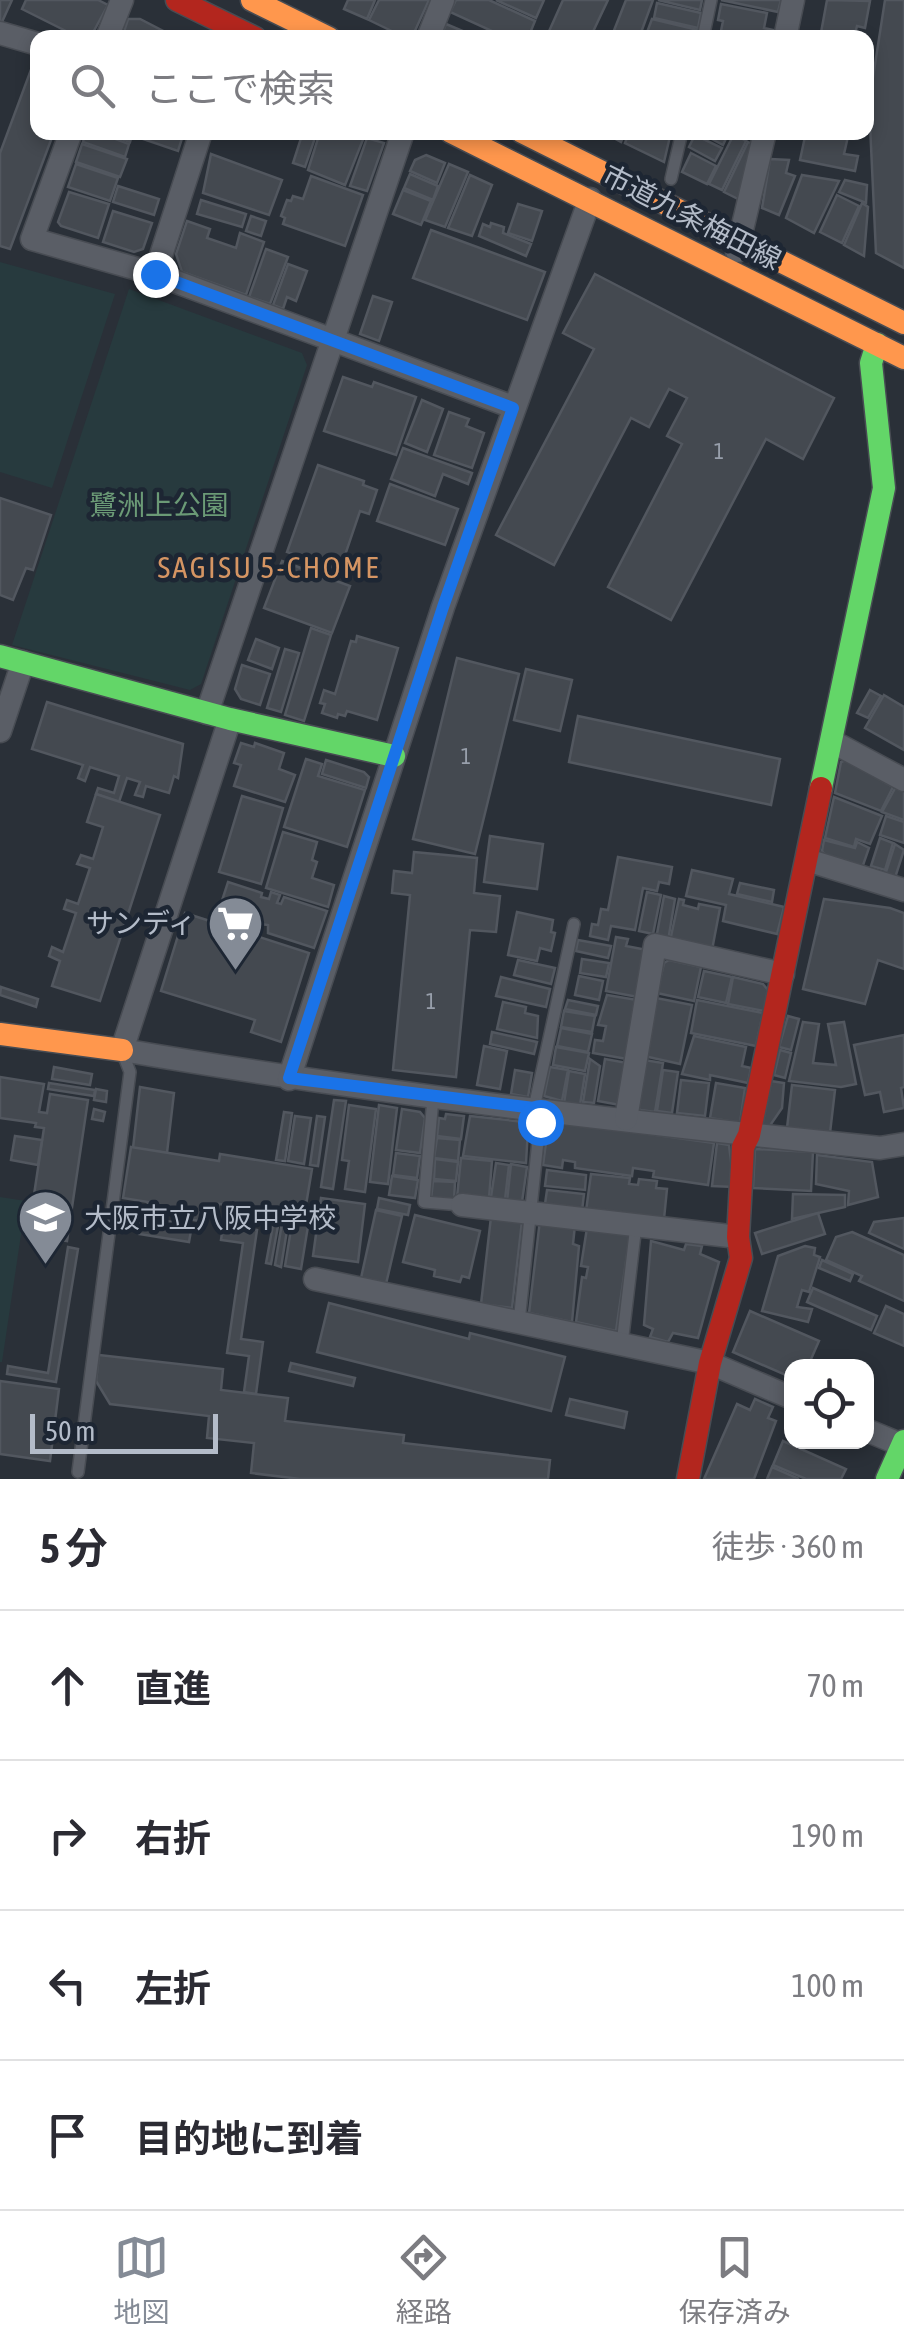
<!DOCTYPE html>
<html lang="ja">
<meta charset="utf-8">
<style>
:root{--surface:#fff;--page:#f2f2f3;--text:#2b2b33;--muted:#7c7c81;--line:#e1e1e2;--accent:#848b96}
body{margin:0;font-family:"Asap Condensed","Noto Sans JP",sans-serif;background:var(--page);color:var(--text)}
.controls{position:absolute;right:30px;bottom:30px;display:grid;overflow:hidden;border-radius:20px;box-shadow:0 5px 15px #0003}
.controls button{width:90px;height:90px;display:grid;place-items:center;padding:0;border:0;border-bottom:2px solid var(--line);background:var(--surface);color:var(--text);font:50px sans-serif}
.scale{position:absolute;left:30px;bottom:25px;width:188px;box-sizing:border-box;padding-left:10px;border:5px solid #b4bcc9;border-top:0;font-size:28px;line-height:35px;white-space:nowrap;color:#b4bcc9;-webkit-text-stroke:8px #1d2633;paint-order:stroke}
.stop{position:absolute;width:30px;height:30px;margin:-22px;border:8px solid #1a73e8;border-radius:50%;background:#fff}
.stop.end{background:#1a73e8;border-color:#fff;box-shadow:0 2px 10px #0008}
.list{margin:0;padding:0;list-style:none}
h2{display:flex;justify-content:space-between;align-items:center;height:130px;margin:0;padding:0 40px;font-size:42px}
h2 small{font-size:32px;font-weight:400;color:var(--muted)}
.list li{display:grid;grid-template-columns:65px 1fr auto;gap:30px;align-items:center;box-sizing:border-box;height:150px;padding:0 40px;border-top:2px solid var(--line)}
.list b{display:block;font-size:38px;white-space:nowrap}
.list em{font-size:32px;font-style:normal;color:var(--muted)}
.icon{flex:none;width:55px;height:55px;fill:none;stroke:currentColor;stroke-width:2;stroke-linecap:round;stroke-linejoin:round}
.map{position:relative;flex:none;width:904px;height:1479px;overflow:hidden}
.search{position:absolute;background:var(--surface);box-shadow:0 5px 15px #0003;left:30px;right:30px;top:30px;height:110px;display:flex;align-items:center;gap:25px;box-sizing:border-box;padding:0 35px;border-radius:20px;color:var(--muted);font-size:38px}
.sheet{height:730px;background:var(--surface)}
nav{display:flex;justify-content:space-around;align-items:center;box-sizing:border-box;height:140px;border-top:2px solid var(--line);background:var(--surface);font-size:28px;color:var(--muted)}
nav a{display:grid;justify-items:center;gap:5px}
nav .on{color:var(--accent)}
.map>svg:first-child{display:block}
.green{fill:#273a3e}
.building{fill:#444950;stroke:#52575f;stroke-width:2.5}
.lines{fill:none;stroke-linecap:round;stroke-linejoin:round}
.lane-casing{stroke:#484c53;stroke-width:14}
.street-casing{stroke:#484c53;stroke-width:25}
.fast-casing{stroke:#484c53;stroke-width:25}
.slow-casing{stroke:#484c53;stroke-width:25}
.jam-casing{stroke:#484c53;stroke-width:25}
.lane{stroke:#5a5e66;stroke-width:11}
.street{stroke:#5a5e66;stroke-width:22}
.fast{stroke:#63d668;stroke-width:22}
.slow{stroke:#ff974d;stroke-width:22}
.jam{stroke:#b3261e;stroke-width:22}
.route{stroke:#1a73e8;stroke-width:12}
.labels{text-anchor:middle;stroke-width:9;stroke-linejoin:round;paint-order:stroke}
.number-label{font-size:22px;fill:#989fab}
.street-label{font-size:28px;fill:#b4bcc9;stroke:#1d2633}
.park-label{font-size:28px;fill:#6b9a76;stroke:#1d2633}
.poi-label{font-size:28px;fill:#b4bcc9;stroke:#1d2633;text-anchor:end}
.neighbourhood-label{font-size:30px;letter-spacing:2.5px;fill:#d59563;stroke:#1d2633}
</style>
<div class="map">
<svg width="904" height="1479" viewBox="0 0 904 1479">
<rect width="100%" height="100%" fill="#2a3038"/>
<g class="green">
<path d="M0,262L115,294L52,488L0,472Z"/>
<path d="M129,289L302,353L307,365L201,684L190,690L12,645Z"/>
<path d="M0,1197L26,1201L2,1362H0Z"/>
</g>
<g class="building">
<path d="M0,0H12L1,24L0,23Z"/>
<path d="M26,0H98L108,5L90,38H80L22,9Z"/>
<path d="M348,0H375L367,19L344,9Z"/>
<path d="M379,0H429L414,33L402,36L369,20Z"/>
<path d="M456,0H489L535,21L528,38H507L450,12Z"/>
<path d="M496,0H544L536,18Z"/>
<path d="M563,0H608L590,38H546Z"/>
<path d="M626,0H653L639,38H611Z"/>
<path d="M658,0H702L700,10Z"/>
<path d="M721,0H781L778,12Z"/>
<path d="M827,0L870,1L865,28L857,26L854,38H820Z"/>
<path d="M885,0H904V268L876,253L869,103Z"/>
<path d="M657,3L701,13L698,28L654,18Z"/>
<path d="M721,4L767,13L764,28L773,30L772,38L721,31L723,21L718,20Z"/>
<path d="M128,19H140L167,33L166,38H122Z"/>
<path d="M652,19L698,30L697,38L646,35Z"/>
<path d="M446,24L465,32L463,38H440Z"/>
<path d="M35,59L38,132H54L10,249L0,246V153Z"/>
<path d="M86,132H97L129,144L125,157L83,142Z"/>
<path d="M103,132H133L130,142Z"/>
<path d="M142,132H184L178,151L140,138Z"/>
<path d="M303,132H317L305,167L293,163Z"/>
<path d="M320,132H366L345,185L308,170Z"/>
<path d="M603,132H625L621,142Z"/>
<path d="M629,132H671L664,162L625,143Z"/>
<path d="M699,132H729L723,145Z"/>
<path d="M806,132H849L844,154L858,156L855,171L800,160Z"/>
<path d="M734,134L746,141L722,190L709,184Z"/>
<path d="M695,135L722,148L715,161L689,147Z"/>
<path d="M367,138L384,143L367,191L350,186Z"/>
<path d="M748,142L752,144L742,201L724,192Z"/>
<path d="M82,144L127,159L120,177L76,162Z"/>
<path d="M691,153L716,166L707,184L682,172Z"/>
<path d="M211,154L282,180L269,215L203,193Z"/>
<path d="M426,155L445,163L437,183L410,171L415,160Z"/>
<path d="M770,159L789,160L786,173L795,176L779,215L762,208Z"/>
<path d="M76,164L118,178L110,201L68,187Z"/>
<path d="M449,164L468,172L445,227L425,220Z"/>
<path d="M410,174L438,186L433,200L404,188Z"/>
<path d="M470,175L492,185L472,236L448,228Z"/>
<path d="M802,175L839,181L814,233L786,218Z"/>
<path d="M311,176L363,195L345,246L283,224L285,218L281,216L287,200L291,201L293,196L303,199Z"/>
<path d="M845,180L867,185L866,203L839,192Z"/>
<path d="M118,186L159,199L154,215L113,202Z"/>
<path d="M403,190L431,201L421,225L393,214Z"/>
<path d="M69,192L109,204L98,238L61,226L58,222Z"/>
<path d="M837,195L859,206L842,243L820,232Z"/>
<path d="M201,200L246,214L242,227L197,214Z"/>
<path d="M862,203L868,207L864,256L844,245Z"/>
<path d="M518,204L542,211L532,241L508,233Z"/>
<path d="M113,211L152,223L143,249L134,252L103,242Z"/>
<path d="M251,216L266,221L261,236L246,231Z"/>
<path d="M187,221L210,229L207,238L236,248L240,233L264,242L246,295L182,272L176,254Z"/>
<path d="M491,223L504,227L503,233L531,244L526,256L479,236L483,224L490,227Z"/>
<path d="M431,230L545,272L527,320L413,278Z"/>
<path d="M266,249L288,257L270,304L249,297Z"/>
<path d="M288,264L307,271L296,301L287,297L283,309L273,305Z"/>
<path d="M595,274L834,398L803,459L766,439L671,620L608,587L682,444L667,436L687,398L669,389L649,427L631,418L554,565L496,535L594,349L563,333Z"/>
<path d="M373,296L392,302L379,341L360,334Z"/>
<path d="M343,377L372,387L374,382L416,397L396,455L324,431Z"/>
<path d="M422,400L443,409L427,452L405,443Z"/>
<path d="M449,412L469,419L466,426L484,433L472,468L434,455Z"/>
<path d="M403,448L472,473L468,484L443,474L435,496L391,479Z"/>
<path d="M318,465L364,481L363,485L377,490L369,514L360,511L340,570L287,552Z"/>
<path d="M390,484L458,509L445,545L377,521Z"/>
<path d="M0,498L51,515L33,570L26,568L13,600L0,595Z"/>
<path d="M282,561L350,586L332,633L264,608Z"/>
<path d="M311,628L331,635L304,721L285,715Z"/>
<path d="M357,636L398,648L377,720L347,711L345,716L338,714L337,718L322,713L325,704L320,703L324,690L335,694L351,641L356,642Z"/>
<path d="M256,639L279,648L272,669L248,660Z"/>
<path d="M285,649L299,653L281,712L267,708Z"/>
<path d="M457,658L519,674L475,854L413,839Z"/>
<path d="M242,665L270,674L260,705L241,699L235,689Z"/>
<path d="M526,669L572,680L560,731L514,720Z"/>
<path d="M870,690L881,696L868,718L857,713Z"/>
<path d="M884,695L904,707V750L865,728Z"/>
<path d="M47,702L183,744L178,778L174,776L169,793L146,786L143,797L135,795L140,782L127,778L119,802L96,794L98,788L114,793L119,776L90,767L85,781L78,778L83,765L32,749Z"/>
<path d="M578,716L780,759L771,805L569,762Z"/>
<path d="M241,743L254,747L255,743L284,753L279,769L295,775L285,802L234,786L241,765L234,763Z"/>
<path d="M306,759L322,764L318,776L365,790L347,847L284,827Z"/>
<path d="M326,760L364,772L369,777L366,788L322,774Z"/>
<path d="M846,760L893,787L881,811L835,793L841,762Z"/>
<path d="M898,783L904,787V820L882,812Z"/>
<path d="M96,794L160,815L100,1001L52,986L60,961L49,956L52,947L63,952L76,913L64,909L67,900L78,904L90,868L77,864L81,855L93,859L103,827L87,822Z"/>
<path d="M242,796L283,808L261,884L219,872Z"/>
<path d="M834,797L882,816L870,844L856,839L854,847L825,838Z"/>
<path d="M886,816L904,822V843L880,835Z"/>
<path d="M283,832L317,842L312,860L317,862L312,878L334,885L328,907L266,888Z"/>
<path d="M490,836L543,844L537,889L484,882Z"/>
<path d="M880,838L893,843L885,870L871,866Z"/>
<path d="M824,840L855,848L857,842L869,848L861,871L831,863L822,851Z"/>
<path d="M895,844L904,850L894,881L884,878Z"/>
<path d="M414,852L477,858L474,893L500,896L496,932L470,930L456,1077L393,1070L410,895L392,893L394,871L412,873Z"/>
<path d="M618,857L672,867L669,884L659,882L657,891L643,888L635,930L611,926L608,940L590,936L592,924L598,925L601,909L608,910Z"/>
<path d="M692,870L733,879L729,894L784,907L777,934L723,921L726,905L686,896Z"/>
<path d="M228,882L262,893L261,897L269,899L271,892L280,895L277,903L281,904L284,897L327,911L314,948L268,933V925L254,923L253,928L217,916Z"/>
<path d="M740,883L774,890L772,902L737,894Z"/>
<path d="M647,892L661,895L653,934L639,931Z"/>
<path d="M664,896L675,899L668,941L656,939Z"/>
<path d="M679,899L684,900L683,905L698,909L699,904L720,908L712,950L670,941Z"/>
<path d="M824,899L890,908L904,913V969L878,960L865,1004L803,989Z"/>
<path d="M517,912L553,920L551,932L555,933L551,951L540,948L537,961L508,955Z"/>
<path d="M185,913L309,953L281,1042L251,1032L255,1020L161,991Z"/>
<path d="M616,937L628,939L626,946L647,950L638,997L606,991Z"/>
<path d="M578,940L611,946L608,958L576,951Z"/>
<path d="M582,959L609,963L606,977L580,973Z"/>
<path d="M518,960L555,968L551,984L514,975Z"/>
<path d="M669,960L701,967L694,1001L657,993L664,963Z"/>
<path d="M704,971L732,977L726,1003L698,997Z"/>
<path d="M579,976L603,981L599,1000L575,995Z"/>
<path d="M501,977L550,989L546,1007L496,996Z"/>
<path d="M733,977L763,984L768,990L764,1011L728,1004Z"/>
<path d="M1,987L38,999L36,1007L0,995Z"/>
<path d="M607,995L637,1000L627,1059L593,1053L595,1040L603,1041L606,1026L598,1025Z"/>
<path d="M656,998L692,1005L680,1064L644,1056Z"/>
<path d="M568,1000L598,1006L596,1015L565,1009Z"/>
<path d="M697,1000L763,1013L756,1046L691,1033Z"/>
<path d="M503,1002L526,1007L525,1013L538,1016L537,1038L497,1029Z"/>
<path d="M564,1011L595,1016L592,1032L561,1027Z"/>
<path d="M788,1016L799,1019L791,1050L779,1047Z"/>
<path d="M803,1022L819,1024L813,1063L836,1065L828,1024L844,1022L856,1084L841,1087L789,1081Z"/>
<path d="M561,1028L592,1034L588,1052L557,1046Z"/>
<path d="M492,1032L537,1042L534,1054L490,1044Z"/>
<path d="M904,1035V1087L901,1088L904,1108L884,1112L880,1092L865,1095L854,1045Z"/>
<path d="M694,1036L746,1047L742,1066L751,1068L748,1083L710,1075V1080L682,1074Z"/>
<path d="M484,1046L507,1051L500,1089L477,1085Z"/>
<path d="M556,1047L589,1053L585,1071L553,1065Z"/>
<path d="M780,1050L791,1053L785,1078L774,1075Z"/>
<path d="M590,1059L600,1066L594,1103L583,1102Z"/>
<path d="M605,1059L627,1063L620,1105L598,1101Z"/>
<path d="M644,1060L663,1063L655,1112L640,1110L637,1106Z"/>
<path d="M54,1067L92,1074L90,1085L52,1079Z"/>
<path d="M550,1067L568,1070L562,1101L544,1096Z"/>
<path d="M515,1070L532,1073L528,1097L511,1094Z"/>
<path d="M663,1070L678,1072L672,1113L657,1111Z"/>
<path d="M569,1071L585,1074L580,1105L564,1103Z"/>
<path d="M0,1077L44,1084L39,1112L47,1113L50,1094L88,1100L67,1241L28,1235L44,1128L35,1127L36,1123L0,1118Z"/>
<path d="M681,1080L709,1083L705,1116L677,1113Z"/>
<path d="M771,1081L784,1083L782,1108L769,1127L762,1126Z"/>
<path d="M49,1083L95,1090L94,1096L48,1089Z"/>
<path d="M716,1083L745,1088L740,1123L710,1118Z"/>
<path d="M792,1085L835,1090L830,1133L787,1128Z"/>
<path d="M140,1087L174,1093L167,1153L133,1148Z"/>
<path d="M96,1089L107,1091L106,1102L94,1100Z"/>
<path d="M334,1100L346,1101L333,1189L321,1187Z"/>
<path d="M349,1105L376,1109L365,1192L345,1189L349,1161L342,1160Z"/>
<path d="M379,1105L397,1108L388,1184L370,1182Z"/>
<path d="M94,1109L105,1112L103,1121L92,1119Z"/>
<path d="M402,1109L420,1112L425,1118L420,1153L396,1150Z"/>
<path d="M284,1112L292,1113L285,1161L276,1160Z"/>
<path d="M446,1114L464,1116L461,1139L437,1136L439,1118L445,1119Z"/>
<path d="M295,1116L311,1118L304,1164L288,1161Z"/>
<path d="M317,1116L325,1117L318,1166L310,1165Z"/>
<path d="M470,1116L525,1122L524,1128H528L526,1163L463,1156Z"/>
<path d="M549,1120L714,1143L708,1185L653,1177L654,1171L633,1168L632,1176L575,1168V1162L563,1160L562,1168L543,1165Z"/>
<path d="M15,1136L42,1140L38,1165L11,1160Z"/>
<path d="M437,1138L460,1140L458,1161L434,1158Z"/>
<path d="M717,1143L729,1145L734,1187L712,1186Z"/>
<path d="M131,1147L219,1161L220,1154L312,1169L304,1217L267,1211L265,1225L255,1223L257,1209L219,1204L218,1211L202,1209L200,1221L175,1217L177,1208L160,1205L158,1217L146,1216L148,1202L123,1198Z"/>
<path d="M755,1149L813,1152L811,1191L753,1188Z"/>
<path d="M396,1153L420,1156L417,1178L393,1175Z"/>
<path d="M817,1155L872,1162L878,1197L848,1205L849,1191L816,1184Z"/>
<path d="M461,1158L492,1161L489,1198L457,1197Z"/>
<path d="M435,1159L458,1162L456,1181L434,1179Z"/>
<path d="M496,1163L509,1165L505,1200L491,1197Z"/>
<path d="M511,1164L527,1167L522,1202L507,1201Z"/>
<path d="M547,1170L586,1175L585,1190L545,1186Z"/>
<path d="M591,1174L630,1178L629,1184L638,1185L639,1179L657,1181L656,1188L667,1189L664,1219L586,1211Z"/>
<path d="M392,1176L418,1180L415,1198L389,1195Z"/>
<path d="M433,1181L455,1182L454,1201L431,1199Z"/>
<path d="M547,1190L584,1194L582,1211L545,1204Z"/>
<path d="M793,1194L845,1195V1207L792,1219Z"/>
<path d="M321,1198L365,1204L358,1262L313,1256Z"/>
<path d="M379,1198L410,1205L408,1215L377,1209Z"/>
<path d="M226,1205L239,1207L237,1227L257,1230L241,1339L263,1342L256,1394L244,1392L249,1356L227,1353L243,1243L221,1240Z"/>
<path d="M376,1210L402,1216L386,1284L361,1278Z"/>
<path d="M818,1213L825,1234L762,1254L755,1233Z"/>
<path d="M415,1215L480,1231L469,1278L462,1276L460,1282L434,1276L435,1270L403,1262Z"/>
<path d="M141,1217L192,1225L189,1242L139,1234Z"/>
<path d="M283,1217L289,1218L281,1267L275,1265Z"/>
<path d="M293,1217L309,1220L301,1269L285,1266Z"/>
<path d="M491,1217L522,1221L512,1308L481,1304Z"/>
<path d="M904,1218V1249L869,1233L874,1222Z"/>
<path d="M540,1220L575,1225L573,1244L579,1246L572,1322L529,1313Z"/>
<path d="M273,1225L278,1226L271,1264L266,1263Z"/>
<path d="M587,1228L630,1234L616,1331L576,1322L582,1277L586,1278L588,1267L581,1266Z"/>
<path d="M852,1232L904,1255V1301L859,1281L862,1276L826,1260L836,1237Z"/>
<path d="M651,1241L684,1250L686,1244L702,1246L700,1254L719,1262L698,1338L673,1333L668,1342L650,1337L653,1329L644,1325Z"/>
<path d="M805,1246L815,1248L814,1255L820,1257L809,1292L802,1290L797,1307L812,1309L808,1322L762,1311L778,1256Z"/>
<path d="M68,1247L78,1249L56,1382L7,1374L8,1366L48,1373Z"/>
<path d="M822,1260L853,1274L850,1281L819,1268Z"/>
<path d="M813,1288L877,1316L871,1330L807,1302Z"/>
<path d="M329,1303L469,1339L470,1333L565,1357L551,1411L317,1352Z"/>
<path d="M886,1306L904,1314V1346L874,1333Z"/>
<path d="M750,1311L819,1341L808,1366H792V1375L788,1376L733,1352Z"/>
<path d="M99,1355L223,1369L221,1390L288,1398L285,1421L404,1435L403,1443L550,1460L548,1479H300L251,1473L254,1443L207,1438L209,1416L110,1404L96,1381Z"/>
<path d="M291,1363L355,1378L353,1386L289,1371Z"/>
<path d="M0,1381L59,1389L50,1461L0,1454Z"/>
<path d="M570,1399L627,1412L624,1428L566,1415Z"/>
<path d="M755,1399L773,1407L768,1418L776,1421L754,1479H704L737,1404L750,1410Z"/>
<path d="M783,1441L846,1469L841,1479H806L773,1465Z"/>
<path d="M772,1467L799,1479H767Z"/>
</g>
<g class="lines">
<defs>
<g id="lane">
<path d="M703,38L711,0"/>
<path d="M671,179L682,132"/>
<path d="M433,1098L424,1202L462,1205"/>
<path d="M519,1322L540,1122L534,1108L574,924"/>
<path d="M622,1344L636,1225"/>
<path d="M78,1472L130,1072L123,1054"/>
</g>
<g id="street">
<path d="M0,33L38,44"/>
<path d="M107,38L122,0"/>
<path d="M428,38L443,0"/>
<path d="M785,38L793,0"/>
<path d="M71,132L32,239L155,274L513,407"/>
<path d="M737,251L765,132"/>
<path d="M155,274L201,132"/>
<path d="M207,713L403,132"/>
<path d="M230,719L122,1050C373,1093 626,1122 880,1148L904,1144"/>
<path d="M0,731L23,662"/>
<path d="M833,742L904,780"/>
<path d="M807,860L904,890"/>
<path d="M289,1079L443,607L590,199"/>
<path d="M626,1119L655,945L783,974"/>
<path d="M462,1205L738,1237"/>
<path d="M315,1279L710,1363L792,1398"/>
<path d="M866,1430L902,1445"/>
</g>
<g id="fast">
<path d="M0,656L230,719L394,756"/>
<path d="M821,788L884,488L871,363L877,344"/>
<path d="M887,1479L904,1441"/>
</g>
<g id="slow">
<path d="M252,0L329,38"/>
<path d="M451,132L904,358"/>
<path d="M522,132L904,323"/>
<path d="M0,1034L122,1050"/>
</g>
<g id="jam">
<path d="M177,0L255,38"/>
<path d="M688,1479L710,1363L741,1258L738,1237L743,1147L749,1135L821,788"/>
</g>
</defs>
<use href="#lane" class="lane-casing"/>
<use href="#street" class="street-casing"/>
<use href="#fast" class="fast-casing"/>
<use href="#slow" class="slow-casing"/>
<use href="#jam" class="jam-casing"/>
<use href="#lane" class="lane"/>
<use href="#street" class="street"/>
<use href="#fast" class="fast"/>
<use href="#slow" class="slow"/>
<use href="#jam" class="jam"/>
</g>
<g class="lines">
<path class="route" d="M155,274L513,408L443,607L289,1078L534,1108L540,1122"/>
</g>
<defs>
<symbol id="supermarket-pin" viewBox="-11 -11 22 30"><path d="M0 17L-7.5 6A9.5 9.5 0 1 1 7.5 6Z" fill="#848b96" stroke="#1d2633"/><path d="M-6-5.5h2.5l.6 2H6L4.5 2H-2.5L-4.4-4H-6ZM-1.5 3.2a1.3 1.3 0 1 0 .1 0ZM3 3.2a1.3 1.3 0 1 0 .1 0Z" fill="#fff"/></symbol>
<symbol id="school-pin" viewBox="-11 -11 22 30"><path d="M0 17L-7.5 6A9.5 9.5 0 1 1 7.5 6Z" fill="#848b96" stroke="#1d2633"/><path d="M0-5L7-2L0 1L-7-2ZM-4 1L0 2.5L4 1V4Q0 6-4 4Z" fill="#fff"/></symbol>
</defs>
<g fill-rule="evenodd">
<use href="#supermarket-pin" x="204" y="892" width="63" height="86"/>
<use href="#school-pin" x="14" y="1186" width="63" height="86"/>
</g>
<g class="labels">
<g class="number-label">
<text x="719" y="459">1</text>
<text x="466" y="764">1</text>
<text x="431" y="1009">1</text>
</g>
<g class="street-label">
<text transform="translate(692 217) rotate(27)" y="10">市道九条梅田線</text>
</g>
<g class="park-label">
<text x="159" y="515">鷺洲上公園</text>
</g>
<g class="poi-label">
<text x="196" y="933">サンディ</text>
<text x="84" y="1228" text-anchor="start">大阪市立八阪中学校</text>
</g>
<g class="neighbourhood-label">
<text x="269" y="578">SAGISU 5-CHOME</text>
</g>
</g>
</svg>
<div class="controls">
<button><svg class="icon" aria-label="locate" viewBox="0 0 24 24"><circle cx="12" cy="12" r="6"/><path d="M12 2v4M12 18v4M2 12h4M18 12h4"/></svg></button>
</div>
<div class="scale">50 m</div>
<div class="stop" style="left:540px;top:1122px"></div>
<div class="stop end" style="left:155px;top:274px"></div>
<div class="search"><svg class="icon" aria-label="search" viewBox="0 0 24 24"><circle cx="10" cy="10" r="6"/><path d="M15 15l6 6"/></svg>ここで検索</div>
</div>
<section class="sheet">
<h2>5 分<small>徒歩 · 360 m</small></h2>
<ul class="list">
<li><svg class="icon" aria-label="ahead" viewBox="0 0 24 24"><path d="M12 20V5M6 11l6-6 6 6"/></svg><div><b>直進</b></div><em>70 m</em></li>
<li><svg class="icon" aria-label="right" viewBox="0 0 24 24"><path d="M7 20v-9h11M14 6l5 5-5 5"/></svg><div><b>右折</b></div><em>190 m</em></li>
<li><svg class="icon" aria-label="left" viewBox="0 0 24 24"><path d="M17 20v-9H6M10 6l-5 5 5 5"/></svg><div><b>左折</b></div><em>100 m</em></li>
<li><svg class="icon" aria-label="arrive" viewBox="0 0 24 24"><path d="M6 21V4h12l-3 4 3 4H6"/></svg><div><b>目的地に到着</b></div></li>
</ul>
</section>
<nav>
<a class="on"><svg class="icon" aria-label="map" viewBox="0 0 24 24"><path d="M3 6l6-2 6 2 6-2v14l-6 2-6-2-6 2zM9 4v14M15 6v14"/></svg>地図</a>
<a><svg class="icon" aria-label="directions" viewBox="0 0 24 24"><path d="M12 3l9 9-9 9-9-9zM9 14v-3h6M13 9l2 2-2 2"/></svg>経路</a>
<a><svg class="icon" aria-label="saved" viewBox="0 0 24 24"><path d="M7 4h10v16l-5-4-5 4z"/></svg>保存済み</a>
</nav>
